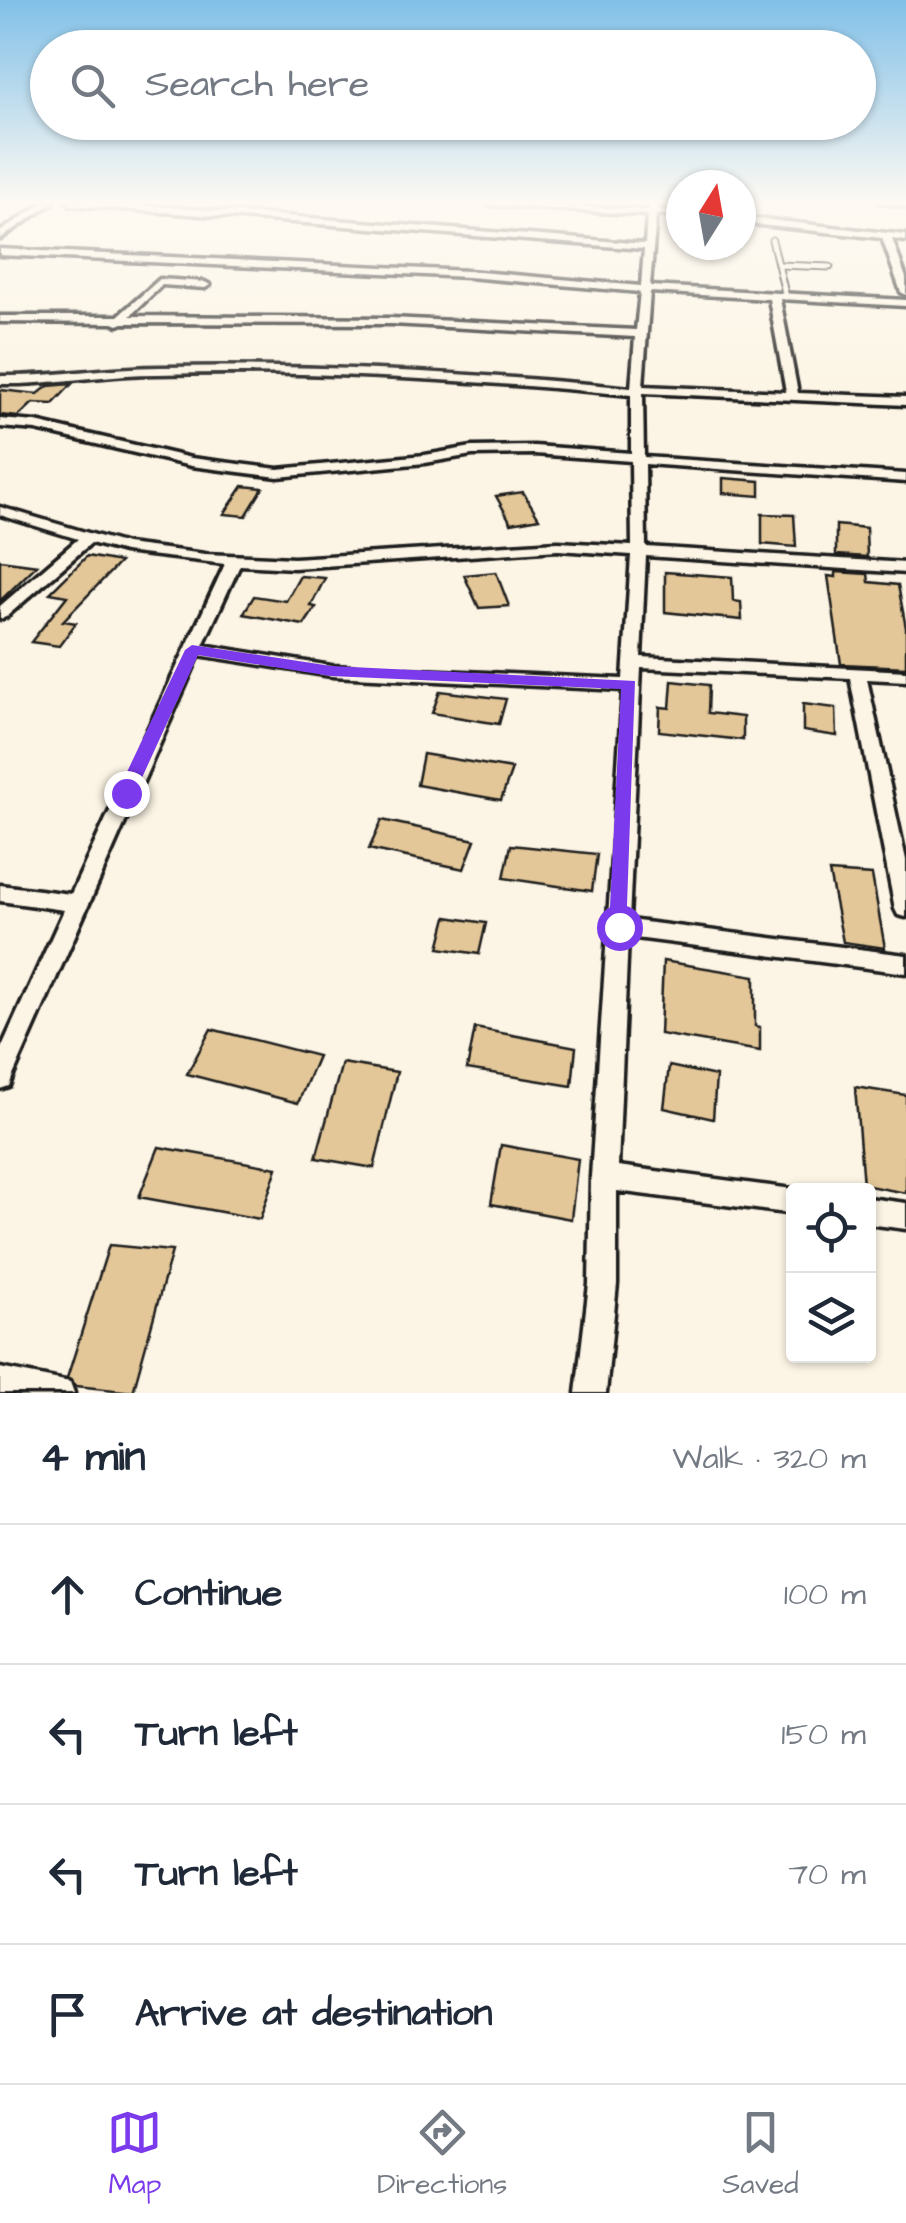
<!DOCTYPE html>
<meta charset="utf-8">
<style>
:root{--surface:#fff;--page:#f6f6f7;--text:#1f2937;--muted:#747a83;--line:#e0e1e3;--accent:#7c3aed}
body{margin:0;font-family:"Architects Daughter",sans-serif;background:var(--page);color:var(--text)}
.controls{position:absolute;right:30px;bottom:30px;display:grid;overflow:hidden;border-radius:10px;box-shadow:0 2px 8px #0004}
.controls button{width:90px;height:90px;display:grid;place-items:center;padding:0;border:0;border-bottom:2px solid var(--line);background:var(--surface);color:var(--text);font:50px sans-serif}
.compass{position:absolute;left:666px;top:170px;width:90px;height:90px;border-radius:50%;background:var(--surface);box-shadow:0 2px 8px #0004;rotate:11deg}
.stop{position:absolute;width:30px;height:30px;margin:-22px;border:8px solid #7c3aed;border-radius:50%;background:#fff}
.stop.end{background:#7c3aed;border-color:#fff;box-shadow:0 2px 10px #0008}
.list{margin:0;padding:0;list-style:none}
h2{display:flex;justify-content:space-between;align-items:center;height:130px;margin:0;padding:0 40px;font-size:42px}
h2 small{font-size:32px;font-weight:400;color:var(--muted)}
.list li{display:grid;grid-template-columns:65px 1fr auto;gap:30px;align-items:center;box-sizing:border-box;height:140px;padding:0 40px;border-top:2px solid var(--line)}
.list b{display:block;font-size:38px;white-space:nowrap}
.list em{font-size:32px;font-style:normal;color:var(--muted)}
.icon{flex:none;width:55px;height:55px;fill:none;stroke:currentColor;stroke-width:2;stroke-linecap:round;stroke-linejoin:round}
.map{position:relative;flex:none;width:906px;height:1393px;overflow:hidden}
.search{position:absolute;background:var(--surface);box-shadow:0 2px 8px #0004;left:30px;right:30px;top:30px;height:110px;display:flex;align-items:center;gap:25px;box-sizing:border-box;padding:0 35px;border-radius:55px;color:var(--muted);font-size:38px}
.sheet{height:690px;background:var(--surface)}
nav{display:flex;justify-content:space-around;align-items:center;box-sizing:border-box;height:140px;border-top:2px solid var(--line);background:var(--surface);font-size:28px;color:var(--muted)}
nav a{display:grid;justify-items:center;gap:5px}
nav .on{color:var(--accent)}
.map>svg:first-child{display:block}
.building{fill:#e3c798;stroke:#1c1c1c;stroke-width:2.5}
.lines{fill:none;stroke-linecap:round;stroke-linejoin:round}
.service-casing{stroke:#1c1c1c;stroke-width:9}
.minor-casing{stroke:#1c1c1c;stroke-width:7}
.service{stroke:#fcf5e5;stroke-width:5}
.minor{fill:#fcf5e5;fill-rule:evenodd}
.route{fill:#7c3aed}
</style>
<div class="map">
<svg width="906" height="1393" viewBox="0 0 906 1393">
<rect width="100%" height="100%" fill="#fcf5e5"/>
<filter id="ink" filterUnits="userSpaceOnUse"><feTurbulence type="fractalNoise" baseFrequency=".01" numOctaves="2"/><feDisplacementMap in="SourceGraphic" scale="20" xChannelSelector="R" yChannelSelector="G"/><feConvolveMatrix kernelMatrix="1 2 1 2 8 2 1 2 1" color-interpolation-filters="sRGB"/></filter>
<g filter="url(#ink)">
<g class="building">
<path d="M72,384L53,404L33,403L18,417L0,415V390L38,394L48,386Z"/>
<path d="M723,478L760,481V496L723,493Z"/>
<path d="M243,486L263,488L246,516L224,514Z"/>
<path d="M523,492L539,518L511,523L496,496Z"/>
<path d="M762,514L794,515L796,547L762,544Z"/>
<path d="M836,525L866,528L867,557L836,555Z"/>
<path d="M87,556L120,562L63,621L76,623L59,646L31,642L67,596L50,593Z"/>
<path d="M0,560L37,565L0,601Z"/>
<path d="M496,572L509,606L479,608L464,575Z"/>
<path d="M665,572L732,577L733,601L741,602L742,620L665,612Z"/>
<path d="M836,572L868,574L869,582L898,585L906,628V667L841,664L828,576L836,577Z"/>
<path d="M300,576L325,578L311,606L316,607L304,625L243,614L254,596L286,601Z"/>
<path d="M672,681L709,685L708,713L743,717V740L659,731L660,707L670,708Z"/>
<path d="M440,691L506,699L499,724L432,713Z"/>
<path d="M803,704L836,708L837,736L803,731Z"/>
<path d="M423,754L512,769L501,800L417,785Z"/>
<path d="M382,820L475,840L464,869L369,849Z"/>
<path d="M511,845L597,854L592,891L504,878Z"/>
<path d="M829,872L872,875L885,948L843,942Z"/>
<path d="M447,917L486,923L479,954L439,948Z"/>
<path d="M663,961L755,976V1026L760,1027V1051L660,1034Z"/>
<path d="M475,1028L576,1047L572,1086L467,1069Z"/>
<path d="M211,1029L318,1056L298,1103L187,1074Z"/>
<path d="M342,1063L397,1072L374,1168L316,1158Z"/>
<path d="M669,1066L716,1076L713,1119L664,1108Z"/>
<path d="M855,1087L906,1095V1193L863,1185Z"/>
<path d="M501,1145L578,1159L571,1219L491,1204Z"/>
<path d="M159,1147L277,1168L260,1219L139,1197Z"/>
<path d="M109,1245L172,1251L133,1392L76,1386L67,1378Z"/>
</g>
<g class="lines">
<defs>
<g id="service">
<path d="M772,240L786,297"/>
<path d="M780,265L830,267"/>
</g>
<g id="minor">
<path d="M44,202H54L0,239V232Z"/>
<path d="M67,202H104L645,244L647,215L490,205L486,202L648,210L649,202H657V209L681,211V217L656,214L650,286L906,300V306L780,299L798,393L906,397V405L643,393L644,457L906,474V482L645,464L646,547L906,563V573L646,556L641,657L906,671V681L867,679L906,860V917L898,915L895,909L850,678L641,668L629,920L906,955V973L628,937L618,1166L800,1190H794V1214L617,1191V1284L606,1393H576L589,1284L591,1177L623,690L331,676L199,655L12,1078L9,1086L0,1089V1051L64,910L0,901V885L71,894L225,564L124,552L91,543L6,617L0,619V606L78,539L0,515V507L126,544L205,554L294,558L558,542L632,546L631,461L534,454L472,455L425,463L278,477L191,466L36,430L0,427V419L36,422L191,458L278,469L425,455L472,447L534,446L631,453V395C474,380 316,370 157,374C111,374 66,382 20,384H0V376C53,377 106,367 160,367C317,364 474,373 631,388L635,337L391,324L123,323L118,325L113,323L0,322V316H118L160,279L205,282L210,285L205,288L162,285L130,316L391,318L636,330L640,292L468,277L0,255V249L468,271L641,286L644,249L71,205ZM650,292L769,299L786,392L643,386ZM558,550L631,555L623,679L331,666L203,645L240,565L294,568Z"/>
<path d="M879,202H906V207Z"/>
<path d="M741,217L906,235V241L892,239L906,278V295L901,292L882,238L741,223Z"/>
<path d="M868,1198L906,1203V1229L868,1224Z"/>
<path d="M0,1368L70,1382L74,1393H0Z"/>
</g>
</defs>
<use href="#service" class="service-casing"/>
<use href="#minor" class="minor-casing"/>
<use href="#service" class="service"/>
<use href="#minor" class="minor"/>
</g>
</g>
<linearGradient id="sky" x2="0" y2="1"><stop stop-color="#81c0e8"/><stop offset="0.51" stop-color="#fefaf3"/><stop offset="1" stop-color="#fefaf3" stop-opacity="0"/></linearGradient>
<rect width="906" height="397" fill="url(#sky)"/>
<path class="route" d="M192,645L331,666L635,681L626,933H612L609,927L621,689L331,676L198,655L135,793L126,800L119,798L117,793L185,650Z"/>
</svg>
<div class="controls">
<button><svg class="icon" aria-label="locate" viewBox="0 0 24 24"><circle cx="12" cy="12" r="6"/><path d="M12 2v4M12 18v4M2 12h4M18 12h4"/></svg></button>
<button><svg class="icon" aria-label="layers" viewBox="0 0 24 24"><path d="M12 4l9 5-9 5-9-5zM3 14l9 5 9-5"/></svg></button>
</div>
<svg class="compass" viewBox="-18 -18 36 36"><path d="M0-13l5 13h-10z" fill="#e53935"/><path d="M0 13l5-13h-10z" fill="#747a83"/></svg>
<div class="stop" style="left:619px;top:927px"></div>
<div class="stop end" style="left:126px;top:793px"></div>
<div class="search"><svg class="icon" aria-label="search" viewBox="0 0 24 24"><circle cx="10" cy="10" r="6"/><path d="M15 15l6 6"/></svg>Search here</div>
</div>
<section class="sheet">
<h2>4 min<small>Walk · 320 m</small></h2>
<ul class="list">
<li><svg class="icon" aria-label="ahead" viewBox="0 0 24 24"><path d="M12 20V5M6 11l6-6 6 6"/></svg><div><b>Continue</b></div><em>100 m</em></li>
<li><svg class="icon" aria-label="left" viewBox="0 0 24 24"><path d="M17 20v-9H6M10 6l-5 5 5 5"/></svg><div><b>Turn left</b></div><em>150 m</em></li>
<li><svg class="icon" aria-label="left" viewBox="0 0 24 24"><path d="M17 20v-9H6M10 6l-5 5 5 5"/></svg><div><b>Turn left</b></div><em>70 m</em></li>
<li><svg class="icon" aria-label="arrive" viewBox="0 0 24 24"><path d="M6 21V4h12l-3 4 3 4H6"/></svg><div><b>Arrive at destination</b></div></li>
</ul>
</section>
<nav>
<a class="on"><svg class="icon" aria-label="map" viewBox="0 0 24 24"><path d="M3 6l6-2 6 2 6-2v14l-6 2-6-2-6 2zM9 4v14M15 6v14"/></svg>Map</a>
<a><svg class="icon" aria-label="directions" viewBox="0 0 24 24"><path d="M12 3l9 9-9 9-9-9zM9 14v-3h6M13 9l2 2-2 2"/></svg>Directions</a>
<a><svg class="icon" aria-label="saved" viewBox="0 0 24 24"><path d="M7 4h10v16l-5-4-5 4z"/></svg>Saved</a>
</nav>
